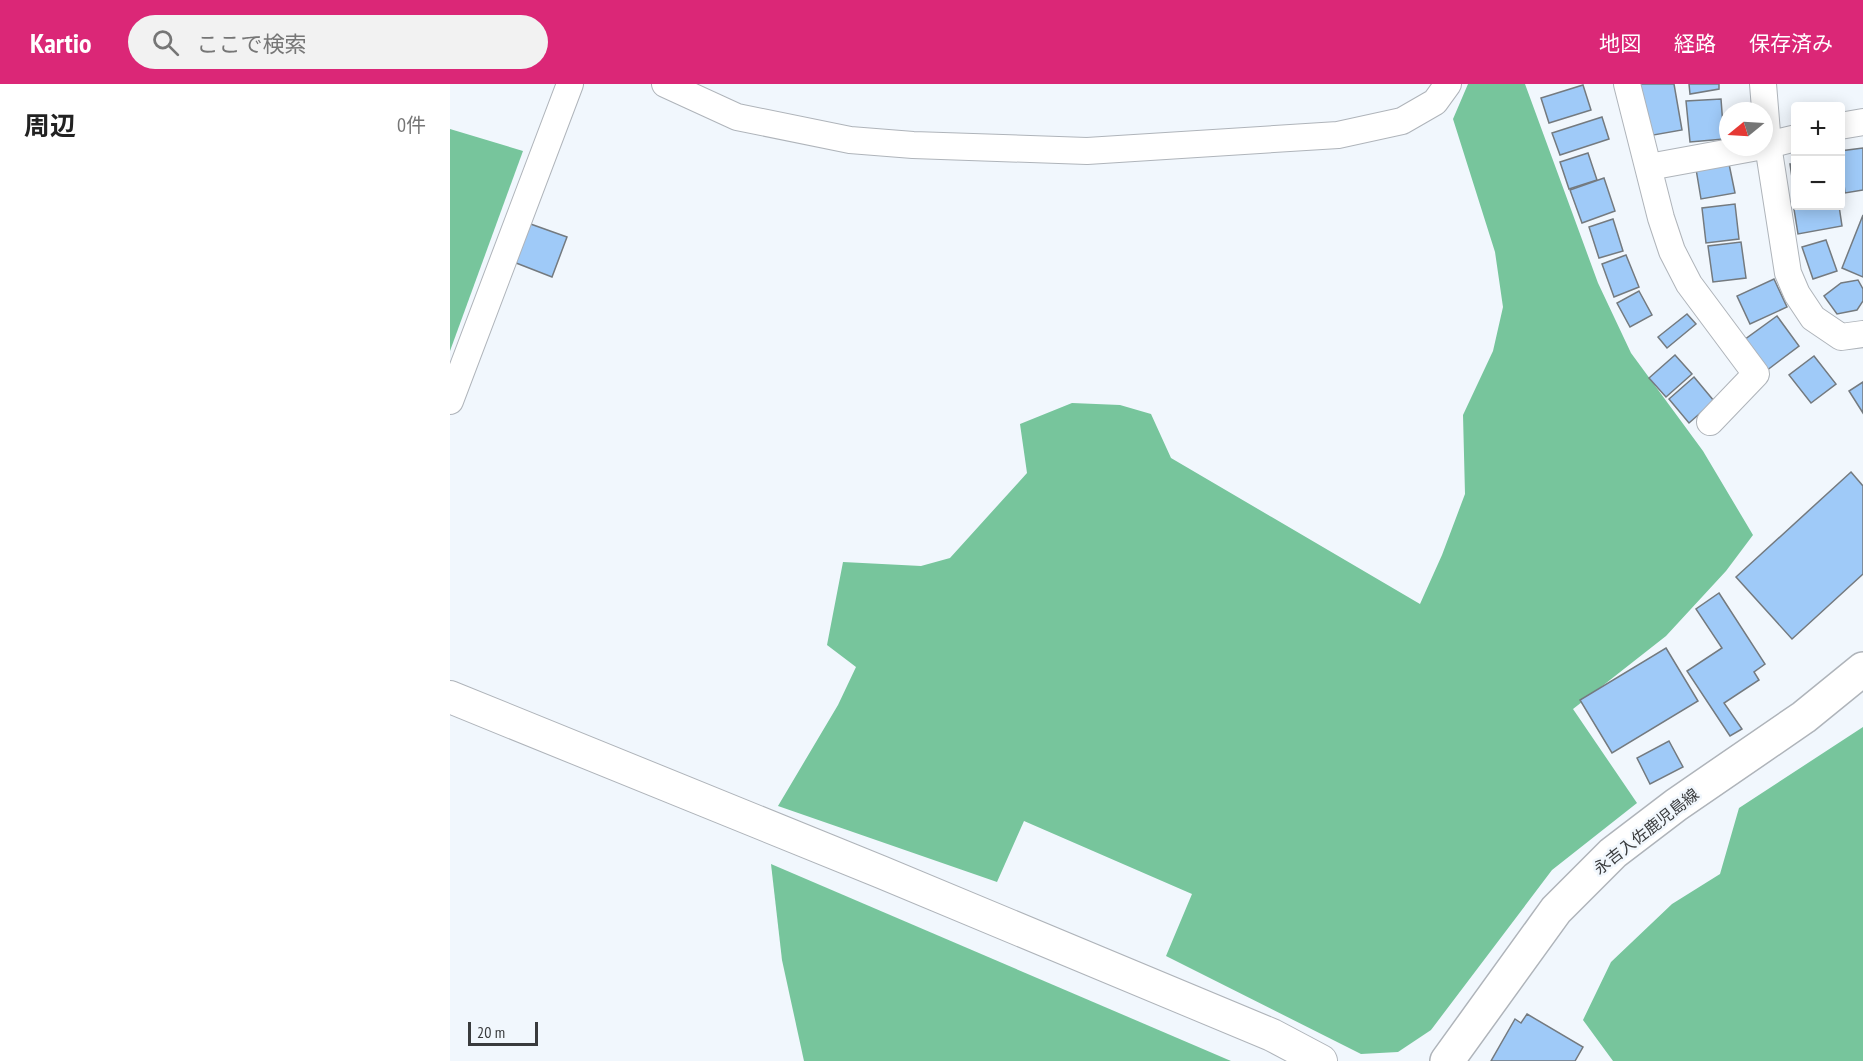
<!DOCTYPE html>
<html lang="ja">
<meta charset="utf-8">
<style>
:root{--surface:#fff;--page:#f2f2f2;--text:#222;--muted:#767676;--line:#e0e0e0;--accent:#db2777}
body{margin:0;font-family:"PT Sans Narrow","Noto Sans JP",sans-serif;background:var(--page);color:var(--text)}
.controls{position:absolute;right:18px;top:18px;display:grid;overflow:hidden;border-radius:6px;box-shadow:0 3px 15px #0003}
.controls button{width:54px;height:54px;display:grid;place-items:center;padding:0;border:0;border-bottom:2px solid var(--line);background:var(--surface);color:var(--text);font:30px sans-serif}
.compass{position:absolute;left:1269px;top:18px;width:54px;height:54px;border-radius:50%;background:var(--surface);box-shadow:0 3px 15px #0003;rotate:252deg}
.scale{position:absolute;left:18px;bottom:15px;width:70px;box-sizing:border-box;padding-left:6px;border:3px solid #393b3d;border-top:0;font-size:16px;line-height:21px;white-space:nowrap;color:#393b3d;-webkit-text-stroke:4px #f1f7fd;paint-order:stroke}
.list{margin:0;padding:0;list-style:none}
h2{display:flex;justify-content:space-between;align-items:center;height:78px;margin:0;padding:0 24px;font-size:26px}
h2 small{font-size:20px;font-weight:400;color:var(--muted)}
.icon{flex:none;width:33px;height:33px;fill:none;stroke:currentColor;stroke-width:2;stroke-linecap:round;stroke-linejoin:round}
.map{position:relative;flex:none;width:1413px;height:977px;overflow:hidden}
header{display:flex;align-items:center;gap:36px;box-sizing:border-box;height:84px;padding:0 30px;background:var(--accent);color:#fff}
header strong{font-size:28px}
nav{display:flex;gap:33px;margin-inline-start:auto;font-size:21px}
.search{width:420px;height:54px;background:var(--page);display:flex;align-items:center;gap:15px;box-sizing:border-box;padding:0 21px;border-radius:33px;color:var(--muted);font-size:22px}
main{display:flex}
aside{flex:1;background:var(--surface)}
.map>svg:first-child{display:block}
.forest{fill:#77c59c}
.building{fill:#9fcaf8;stroke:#747a7f;stroke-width:1.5}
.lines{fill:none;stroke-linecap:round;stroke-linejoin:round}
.minor-casing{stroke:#afb4ba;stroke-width:28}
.tertiary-casing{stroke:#afb4ba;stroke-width:34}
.primary-casing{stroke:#afb4ba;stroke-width:36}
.minor{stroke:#fff;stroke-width:26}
.tertiary{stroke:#fff;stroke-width:32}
.primary{stroke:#fff;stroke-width:33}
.labels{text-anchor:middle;stroke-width:5;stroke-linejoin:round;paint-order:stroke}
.street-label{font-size:16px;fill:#393b3d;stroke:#f1f7fd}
</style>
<header>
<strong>Kartio</strong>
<div class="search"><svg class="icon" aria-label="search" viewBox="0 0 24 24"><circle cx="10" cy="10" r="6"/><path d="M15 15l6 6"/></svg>ここで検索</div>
<nav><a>地図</a><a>経路</a><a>保存済み</a></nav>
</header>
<main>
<aside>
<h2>周辺<small>0件</small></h2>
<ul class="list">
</ul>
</aside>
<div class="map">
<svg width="1413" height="977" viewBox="0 0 1413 977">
<rect width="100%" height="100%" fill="#f1f7fd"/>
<g class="forest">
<path d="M1018,0H1075L1148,199L1181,269L1253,367L1303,451L1276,487L1216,552L1123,625L1187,719L1102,786L981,946L948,968L911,970L716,872L742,810L574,737L547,798L328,722L388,621L406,583L377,561L393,478L471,482L500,474L577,389L570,340L622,319L670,321L701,330L721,374L970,520L992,471L1015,410L1013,331L1043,267L1053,223L1045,168L1003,35Z"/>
<path d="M0,45L73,67L0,267Z"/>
<path d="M1413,643V977H1163L1133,936L1161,878L1222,820L1270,790L1289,724Z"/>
<path d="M321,780L781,977H354L332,876Z"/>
</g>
<g class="building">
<path d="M1189,0H1224L1232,46L1198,52Z"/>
<path d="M1239,0H1269V5L1240,10Z"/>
<path d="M1133,1L1141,26L1099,39L1091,14Z"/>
<path d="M1271,15L1274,55L1240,58L1236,17Z"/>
<path d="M1152,33L1159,55L1110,71L1102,49Z"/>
<path d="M1413,64V106L1395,109L1390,67Z"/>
<path d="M1138,69L1147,96L1119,105L1110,78Z"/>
<path d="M1279,80L1285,109L1251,115L1246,85Z"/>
<path d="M1340,80H1346V107H1344Z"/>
<path d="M1154,94L1165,127L1132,139L1120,106Z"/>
<path d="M1285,120L1289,155L1256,159L1252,124Z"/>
<path d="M1361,122H1389L1392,142L1348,150L1344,125Z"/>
<path d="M1413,131V193L1392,184Z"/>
<path d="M1163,135L1173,167L1149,174L1139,143Z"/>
<path d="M75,138L117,153L102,193L61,177Z"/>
<path d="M1376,156L1387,187L1363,195L1352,163Z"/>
<path d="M1291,158L1296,194L1263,198L1258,162Z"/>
<path d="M1176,171L1189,203L1164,213L1152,180Z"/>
<path d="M1324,195L1337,223L1300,240L1287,212Z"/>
<path d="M1408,196L1413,205V217L1407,226L1387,230L1374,212L1391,199Z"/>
<path d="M1189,207L1202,231L1180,243L1167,219Z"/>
<path d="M1237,230L1246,240L1217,264L1208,253Z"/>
<path d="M1327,232L1349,262L1316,287L1294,256Z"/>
<path d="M1225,271L1242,290L1216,313L1199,294Z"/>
<path d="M1364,272L1386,300L1361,319L1339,291Z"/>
<path d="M1244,293L1264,317L1239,339L1219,315Z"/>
<path d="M1413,298V329L1399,307Z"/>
<path d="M1401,388L1413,402V490L1342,555L1286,493Z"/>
<path d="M1269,509L1315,580L1304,588L1309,596L1274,619L1292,645L1280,652L1237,587L1272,564L1246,525Z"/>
<path d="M1216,564L1248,617L1162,669L1130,616Z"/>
<path d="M1219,657L1233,683L1200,700L1187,674Z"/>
<path d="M1077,930L1133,963L1125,977H1041L1065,935L1071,939Z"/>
</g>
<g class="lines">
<defs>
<g id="minor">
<path d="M215,0L287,33L400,56L463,61L637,67L888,51L952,37L985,18L998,0"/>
<path d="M1177,0L1211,134L1222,167L1239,200L1306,290L1260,338"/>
<path d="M1313,0L1318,61L1338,189L1347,210L1363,234L1391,253L1413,250"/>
<path d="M1390,42L1413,38"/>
<path d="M1314,62L1346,54"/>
<path d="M1199,83L1308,63"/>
<path d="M0,317L120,0"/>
</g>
<path id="tertiary" d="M0,613L431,788L822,951L871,977"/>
<path id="primary" d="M997,977L1106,826L1163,769L1226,721L1354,633L1413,585"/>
</defs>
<use href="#minor" class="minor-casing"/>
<use href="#tertiary" class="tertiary-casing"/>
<use href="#primary" class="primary-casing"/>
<use href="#minor" class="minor"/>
<use href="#tertiary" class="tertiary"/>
<use href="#primary" class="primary"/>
</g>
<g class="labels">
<g class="street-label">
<text transform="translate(1196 747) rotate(-38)" y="6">永吉入佐鹿児島線</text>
</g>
</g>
</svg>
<div class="controls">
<button>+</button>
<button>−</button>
</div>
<svg class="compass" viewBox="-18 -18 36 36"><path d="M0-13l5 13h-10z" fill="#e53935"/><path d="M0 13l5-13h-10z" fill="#767676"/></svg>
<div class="scale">20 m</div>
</div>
</main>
